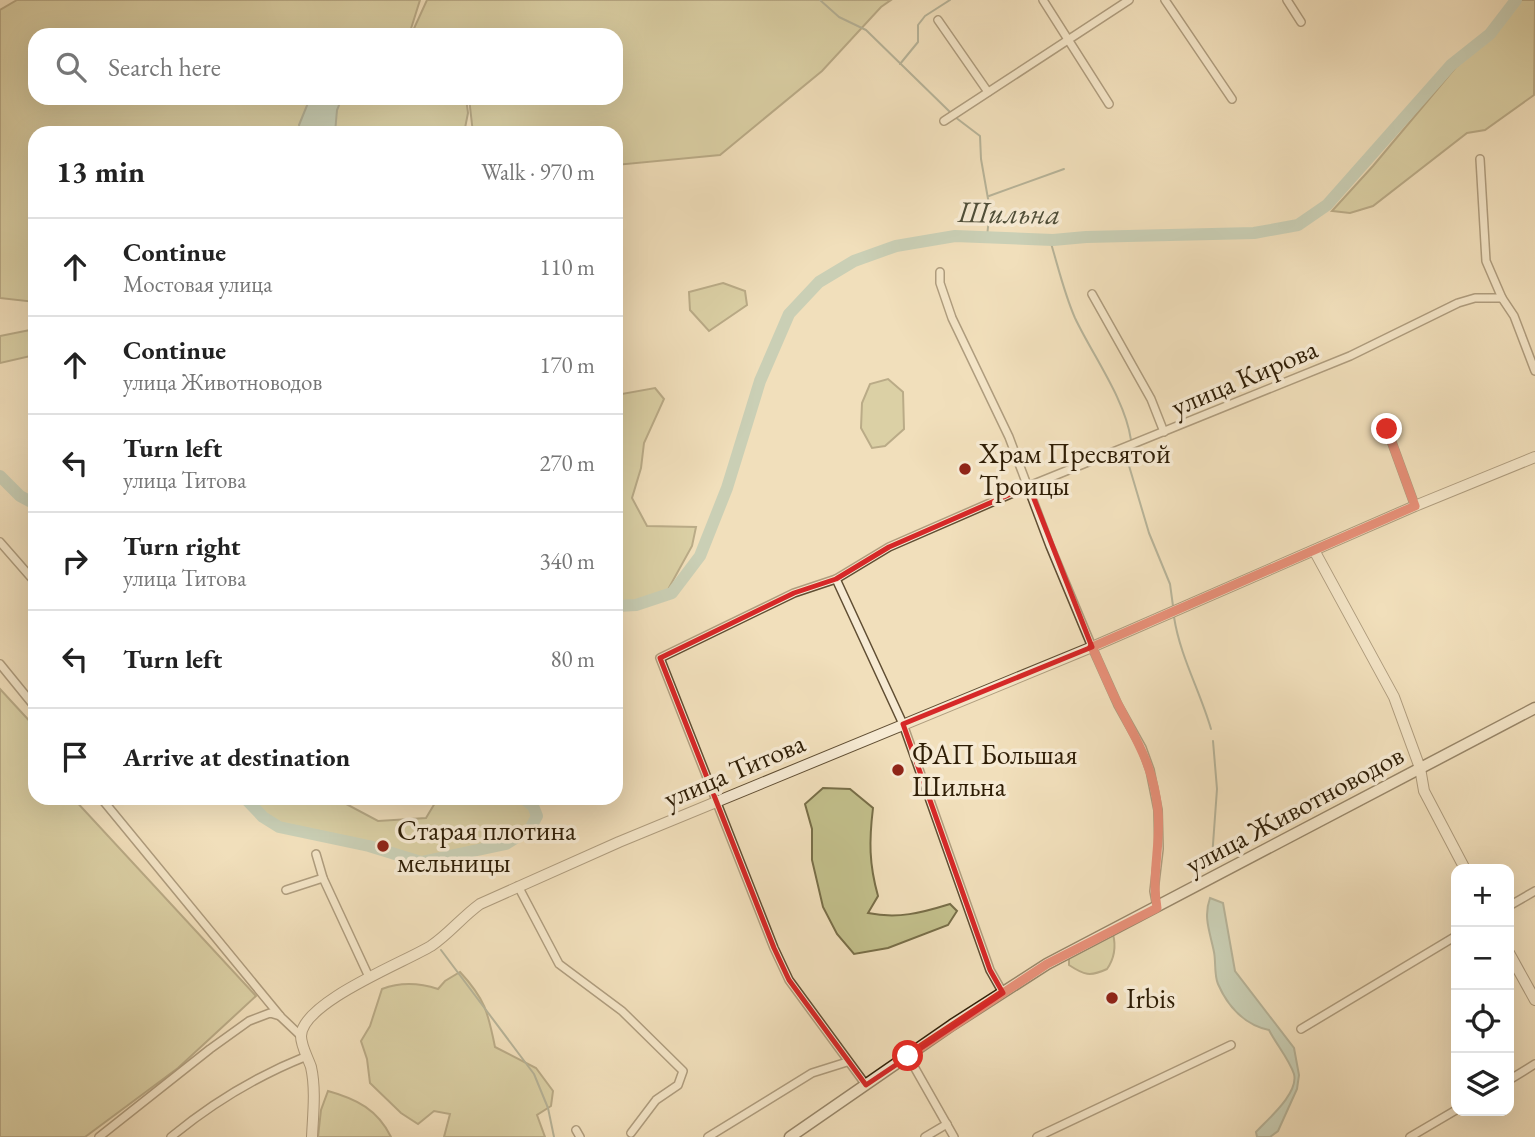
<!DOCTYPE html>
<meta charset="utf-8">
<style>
:root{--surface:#fff;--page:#f2f2f2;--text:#222;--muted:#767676;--line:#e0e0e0}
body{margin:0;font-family:"EB Garamond",serif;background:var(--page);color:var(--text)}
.controls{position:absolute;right:21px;bottom:21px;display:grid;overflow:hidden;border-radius:14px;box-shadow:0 7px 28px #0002}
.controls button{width:63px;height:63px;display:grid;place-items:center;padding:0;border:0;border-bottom:2px solid var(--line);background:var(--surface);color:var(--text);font:35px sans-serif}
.stop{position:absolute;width:21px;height:21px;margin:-16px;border:5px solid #d93025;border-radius:50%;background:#fff}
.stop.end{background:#d93025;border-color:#fff;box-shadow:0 2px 7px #0008}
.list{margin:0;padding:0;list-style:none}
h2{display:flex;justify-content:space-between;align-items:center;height:91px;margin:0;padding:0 28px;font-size:30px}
h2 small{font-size:23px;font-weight:400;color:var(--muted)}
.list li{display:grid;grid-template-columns:46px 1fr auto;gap:21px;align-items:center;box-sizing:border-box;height:98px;padding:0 28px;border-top:2px solid var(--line)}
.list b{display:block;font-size:26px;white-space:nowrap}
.list p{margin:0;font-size:23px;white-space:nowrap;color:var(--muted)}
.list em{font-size:23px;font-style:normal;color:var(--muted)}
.icon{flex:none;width:38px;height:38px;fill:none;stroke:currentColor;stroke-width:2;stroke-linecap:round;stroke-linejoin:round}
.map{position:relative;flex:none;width:1535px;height:1137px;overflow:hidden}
.search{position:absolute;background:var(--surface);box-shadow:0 7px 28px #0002;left:28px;top:28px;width:595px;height:77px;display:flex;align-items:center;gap:18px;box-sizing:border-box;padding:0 24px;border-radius:21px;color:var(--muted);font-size:26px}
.panel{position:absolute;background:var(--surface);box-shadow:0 7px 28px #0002;left:28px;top:126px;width:595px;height:679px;border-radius:21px}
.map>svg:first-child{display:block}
.green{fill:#c2bf8b;stroke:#786e48;stroke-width:2}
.water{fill:#9bbdad;stroke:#707d6a;stroke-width:2}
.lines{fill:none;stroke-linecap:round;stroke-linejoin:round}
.stream{stroke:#707d6a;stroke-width:2}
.river{stroke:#9bbdad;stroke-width:12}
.minor-casing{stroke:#604e33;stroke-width:10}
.tertiary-casing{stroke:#604e33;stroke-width:12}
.secondary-casing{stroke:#2f1e06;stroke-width:13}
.minor{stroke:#f6ead3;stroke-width:7}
.tertiary{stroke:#f6ead3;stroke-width:10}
.secondary{stroke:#f6ead3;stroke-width:10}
.route{stroke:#d93025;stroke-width:9}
.marked{fill:none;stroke:#d62828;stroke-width:5;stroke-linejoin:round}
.poi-dot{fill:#8f2418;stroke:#f6ead3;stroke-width:2.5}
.labels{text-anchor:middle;stroke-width:7;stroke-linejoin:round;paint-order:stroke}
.street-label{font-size:28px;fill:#2f1e06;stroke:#f6ead3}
.poi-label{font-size:28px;fill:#2f1e06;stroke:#f6ead3;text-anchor:start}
.water-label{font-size:30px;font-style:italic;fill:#4f4e38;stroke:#f6ead3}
</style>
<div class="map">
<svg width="1535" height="1137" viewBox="0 0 1535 1137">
<rect width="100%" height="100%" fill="#f1dfbb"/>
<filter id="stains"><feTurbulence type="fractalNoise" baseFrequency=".00286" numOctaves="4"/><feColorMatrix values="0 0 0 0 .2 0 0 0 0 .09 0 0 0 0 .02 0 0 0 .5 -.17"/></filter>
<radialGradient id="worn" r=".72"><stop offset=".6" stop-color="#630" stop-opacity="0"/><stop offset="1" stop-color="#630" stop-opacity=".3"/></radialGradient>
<g class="green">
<path d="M17,0H420L409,35H35V98H466L468,113L464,133H35V302L0,298V10Z"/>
<path d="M427,0H891L881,7L822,71L720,155L616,165V133H473L469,98H616V35H411Z"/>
<path d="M1517,0H1535L1534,95L1485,130L1467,133L1373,206L1350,213L1332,211L1373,166L1456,67L1492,36Z"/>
<path d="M723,283L745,291L747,305L709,331L690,310L689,292Z"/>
<path d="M35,329V355L0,363V336Z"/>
<path d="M888,379L903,392L904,429L885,446L872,448L861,428L862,403L870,384Z"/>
<path d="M655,388L664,399L644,443L641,468L632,498L647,526L696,527L692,546L665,595L628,605L616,604V395Z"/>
<path d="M0,689L35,727V798H73L256,996L178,1068L85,1137H0Z"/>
<path d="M823,788L850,789L873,808C869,841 869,864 878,896L868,913C898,919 921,913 950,904L957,911L948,925L888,948L854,954L837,934L823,907L812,860V829L805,804Z"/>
<path d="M245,798H335L378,821L426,818L438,798H523L533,806L537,816L530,829L506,844L421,862L369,846L279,827L263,817Z"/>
<path d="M1113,934C1116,946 1114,959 1107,969C1090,977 1084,975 1069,965V957Z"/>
<path d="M460,972C485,999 488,1012 495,1047L536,1068L553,1091L551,1106L537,1115L545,1137H444L450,1114L434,1111L418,1124L401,1113L370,1083L367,1059L361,1041L370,1026L382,989C400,982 420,983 438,989L445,981Z"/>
<path d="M328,1091C357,1099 378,1110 391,1137H318L321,1110Z"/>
</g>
<g class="water">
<path d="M310,98H342L337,110L335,133H300L299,125Z"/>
<path d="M1210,898L1223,903L1235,971L1294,1048L1299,1075L1297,1089L1278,1131L1270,1137H1257L1256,1132C1268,1119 1299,1093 1294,1074C1289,1059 1276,1044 1269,1030C1245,1025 1228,1007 1218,984C1214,975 1216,962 1214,952C1210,932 1203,917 1210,898Z"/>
</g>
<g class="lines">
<g class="stream">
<path d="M820,0L839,17L866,30L951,113"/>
<path d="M900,64L918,42V25L925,16L950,0"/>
<path d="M955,117L980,136L981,159L990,210L987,236"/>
<path d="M989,196L1064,169"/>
<path d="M1050,240C1058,266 1064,293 1075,318C1093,356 1125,399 1131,440"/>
<path d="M1127,459L1149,533L1170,584L1173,606"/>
<path d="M1174,617C1180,656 1200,691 1211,729"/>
<path d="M1212,858L1217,789L1213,741"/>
<path d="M441,950L534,1074L548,1108L554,1137"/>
</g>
<g class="river">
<path d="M0,476L20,496L35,504"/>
<path d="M616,606L636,605L672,593L700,556L727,488L760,381L789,314L819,282L854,261L896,246L955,236L1053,240L1086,237L1254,233L1298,225L1327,205L1451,65L1490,34L1516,0"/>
<path d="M245,798L263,817L279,827L369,846L421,862L506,844L530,829L537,816L533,806L523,798"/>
</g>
<defs>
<g id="minor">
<path d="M1043,0L1109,104"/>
<path d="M1165,0L1232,99"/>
<path d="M1287,0L1301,22"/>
<path d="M938,20L988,92"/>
<path d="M944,121L1129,0"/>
<path d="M1480,159L1486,261L1502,298L1514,316L1535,371"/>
<path d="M940,272V283L952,318L1009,437L1050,546L1092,647L1118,705L1142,748L1150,770L1158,810L1159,849L1154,891L1157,907"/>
<path d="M1092,294L1151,399L1164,432"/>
<path d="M1387,429L1415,506"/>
<path d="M0,542L35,582"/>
<path d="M836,579L903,724L990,970L1003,993"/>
<path d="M0,664L35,707"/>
<path d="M101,798L281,1017L301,1036"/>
<path d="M316,854L323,878L369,977"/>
<path d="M518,886L559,964L622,1011L683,1071L678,1085L656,1100L631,1133"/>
<path d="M286,890L323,878"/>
<path d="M1509,906L1535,891"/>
<path d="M1301,1029L1456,936"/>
<path d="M908,1056L954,1137"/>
<path d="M1509,1080L1535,1064"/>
<path d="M866,1085L789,980L774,948L660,658L794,593L836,579L889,547L1029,486L1350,356L1458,303L1475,298H1502"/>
<path d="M576,1130L580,1137"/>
<path d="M99,1137L210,1049L249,1021L270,1013L280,1016"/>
<path d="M171,1137C211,1104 259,1075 307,1056"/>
<path d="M708,1137L812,1073L847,1062"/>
<path d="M925,1137L947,1124"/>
<path d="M1037,1137L1231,1045"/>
<path d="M1410,1137L1456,1110"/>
</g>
<g id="tertiary">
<path d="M1315,552L1394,697L1420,768L1424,791L1465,869"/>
<path d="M1509,953L1535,1000"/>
<path d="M312,1137C313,1115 316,1089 311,1067C308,1058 301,1046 301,1036C302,1002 405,962 431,946C449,934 462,917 480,904L619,842L1092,647L1415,506L1535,457"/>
</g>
<path id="secondary" d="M790,1137L952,1025L1047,964L1535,708"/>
</defs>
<use href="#minor" class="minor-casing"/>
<use href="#tertiary" class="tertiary-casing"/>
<use href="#secondary" class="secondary-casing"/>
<use href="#minor" class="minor"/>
<use href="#tertiary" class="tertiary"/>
<use href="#secondary" class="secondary"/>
</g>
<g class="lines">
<path class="route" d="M908,1056L1047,964L1157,908C1151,876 1161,844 1158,811C1154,768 1138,743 1119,706C1109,687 1101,666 1092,647L1415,506L1387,429"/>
</g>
<path d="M0 0H1535V1137H0ZM1029,486L1092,647L903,724L990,970L1003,993L866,1085L789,980L774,948L660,658L794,593L836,579L889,547Z" fill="#f1dfbb" fill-opacity=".55" fill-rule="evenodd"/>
<path class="marked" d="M1029,486L1092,647L903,724L990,970L1003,993L866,1085L789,980L774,948L660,658L794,593L836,579L889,547Z"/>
<g class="poi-dot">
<circle cx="965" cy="469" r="7"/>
<circle cx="898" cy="770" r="7"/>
<circle cx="383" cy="846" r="7"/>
<circle cx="1112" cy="998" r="7"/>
</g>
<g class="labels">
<g class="street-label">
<text transform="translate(1244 377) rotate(-23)" y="10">улица Кирова</text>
<text transform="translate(734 770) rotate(-23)" y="10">улица Титова</text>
<text transform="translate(1294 809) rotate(-28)" y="10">улица Животноводов</text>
</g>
<g class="poi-label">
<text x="979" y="463">Храм Пресвятой<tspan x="979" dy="32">Троицы</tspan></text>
<text x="912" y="764">ФАП Большая<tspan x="912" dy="32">Шильна</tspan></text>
<text x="397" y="840">Старая плотина<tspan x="397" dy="32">мельницы</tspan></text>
<text x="1126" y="1008">Irbis</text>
</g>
<g class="water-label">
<text transform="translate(1009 213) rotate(1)" y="10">Шильна</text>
</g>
</g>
<rect width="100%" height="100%" filter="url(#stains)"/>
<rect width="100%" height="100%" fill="url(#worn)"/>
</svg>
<div class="controls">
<button>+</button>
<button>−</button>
<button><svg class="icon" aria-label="locate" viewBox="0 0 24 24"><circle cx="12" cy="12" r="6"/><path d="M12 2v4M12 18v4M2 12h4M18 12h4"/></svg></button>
<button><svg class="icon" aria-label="layers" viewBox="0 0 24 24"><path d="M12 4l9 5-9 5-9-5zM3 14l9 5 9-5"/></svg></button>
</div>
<div class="stop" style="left:908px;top:1056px"></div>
<div class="stop end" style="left:1387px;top:429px"></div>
<div class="search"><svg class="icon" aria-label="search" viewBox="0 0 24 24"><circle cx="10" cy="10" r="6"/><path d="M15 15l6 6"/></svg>Search here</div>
<section class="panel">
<h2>13 min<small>Walk · 970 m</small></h2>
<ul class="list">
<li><svg class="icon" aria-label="ahead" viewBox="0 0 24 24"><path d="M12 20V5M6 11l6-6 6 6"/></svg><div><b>Continue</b><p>Мостовая улица</p></div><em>110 m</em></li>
<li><svg class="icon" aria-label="ahead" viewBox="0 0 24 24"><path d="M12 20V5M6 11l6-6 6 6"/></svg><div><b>Continue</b><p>улица Животноводов</p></div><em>170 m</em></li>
<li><svg class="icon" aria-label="left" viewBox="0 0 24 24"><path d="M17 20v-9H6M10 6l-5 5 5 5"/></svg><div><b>Turn left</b><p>улица Титова</p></div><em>270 m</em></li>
<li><svg class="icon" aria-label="right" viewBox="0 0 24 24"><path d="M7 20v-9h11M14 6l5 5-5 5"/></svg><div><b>Turn right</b><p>улица Титова</p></div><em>340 m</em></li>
<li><svg class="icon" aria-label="left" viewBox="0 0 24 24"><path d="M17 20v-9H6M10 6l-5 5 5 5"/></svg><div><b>Turn left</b></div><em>80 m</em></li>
<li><svg class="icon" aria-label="arrive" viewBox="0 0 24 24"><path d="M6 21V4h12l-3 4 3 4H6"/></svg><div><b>Arrive at destination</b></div></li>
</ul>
</section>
</div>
